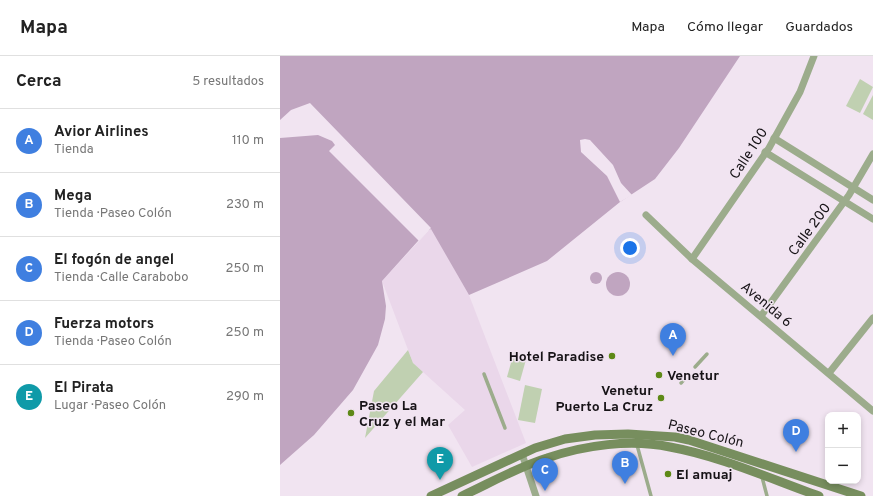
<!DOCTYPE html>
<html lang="es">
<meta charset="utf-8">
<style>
:root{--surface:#fff;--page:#f2f2f2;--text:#222;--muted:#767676;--line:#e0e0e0;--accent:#2563eb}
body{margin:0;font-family:Overpass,sans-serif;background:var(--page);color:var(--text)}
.controls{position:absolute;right:12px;bottom:12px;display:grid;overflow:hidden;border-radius:8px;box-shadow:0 2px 6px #0003}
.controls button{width:36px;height:36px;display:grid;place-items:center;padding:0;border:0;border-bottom:1px solid var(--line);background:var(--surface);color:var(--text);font:20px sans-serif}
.you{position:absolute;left:350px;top:192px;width:14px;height:14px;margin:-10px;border:3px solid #fff;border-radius:50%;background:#1a73e8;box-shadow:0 0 0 6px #1a73e833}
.badge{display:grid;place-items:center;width:26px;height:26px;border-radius:50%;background:var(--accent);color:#fff;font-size:13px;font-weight:700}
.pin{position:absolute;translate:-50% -33px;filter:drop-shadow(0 1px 2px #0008)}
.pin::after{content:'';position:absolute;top:21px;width:14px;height:12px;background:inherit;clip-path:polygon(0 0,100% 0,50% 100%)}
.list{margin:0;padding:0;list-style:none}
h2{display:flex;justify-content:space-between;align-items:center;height:52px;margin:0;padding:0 16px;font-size:17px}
h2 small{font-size:13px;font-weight:400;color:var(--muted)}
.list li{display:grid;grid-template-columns:26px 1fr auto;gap:12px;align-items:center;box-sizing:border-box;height:64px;padding:0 16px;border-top:1px solid var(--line)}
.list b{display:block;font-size:15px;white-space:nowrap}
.list p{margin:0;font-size:13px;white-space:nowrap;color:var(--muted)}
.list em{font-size:13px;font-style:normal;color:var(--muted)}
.map{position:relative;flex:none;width:593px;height:440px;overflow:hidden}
header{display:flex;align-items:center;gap:24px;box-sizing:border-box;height:56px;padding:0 20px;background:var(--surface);border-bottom:1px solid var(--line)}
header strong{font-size:19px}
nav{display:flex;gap:22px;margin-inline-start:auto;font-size:14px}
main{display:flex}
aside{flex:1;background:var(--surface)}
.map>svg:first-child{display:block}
.built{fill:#ead7ea}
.green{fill:#c0d0b1}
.water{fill:#c0a5c0}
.pier{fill:#f1e4f1}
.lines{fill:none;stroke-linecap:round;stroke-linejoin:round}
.lane{stroke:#9cac8c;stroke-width:3.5}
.street{stroke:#9cac8c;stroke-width:7}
.secondary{stroke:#778e5e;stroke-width:9}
.poi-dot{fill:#5e8917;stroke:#f1e4f1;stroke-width:1.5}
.labels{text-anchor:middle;stroke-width:3;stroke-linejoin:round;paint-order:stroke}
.street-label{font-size:14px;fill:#171317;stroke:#f1e4f1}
.poi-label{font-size:14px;font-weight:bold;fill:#171317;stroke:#f1e4f1;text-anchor:start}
</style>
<header>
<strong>Mapa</strong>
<nav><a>Mapa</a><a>Cómo llegar</a><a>Guardados</a></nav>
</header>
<main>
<aside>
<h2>Cerca<small>5 resultados</small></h2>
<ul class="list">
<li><span class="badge" style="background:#3f7fe0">A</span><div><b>Avior Airlines</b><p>Tienda</p></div><em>110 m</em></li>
<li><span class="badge" style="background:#3f7fe0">B</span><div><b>Mega</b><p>Tienda · Paseo Colón</p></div><em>230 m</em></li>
<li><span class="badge" style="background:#3f7fe0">C</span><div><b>El fogón de angel</b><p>Tienda · Calle Carabobo</p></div><em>250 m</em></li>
<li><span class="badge" style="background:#3f7fe0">D</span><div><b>Fuerza motors</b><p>Tienda · Paseo Colón</p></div><em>250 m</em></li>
<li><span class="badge" style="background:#0f9aa8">E</span><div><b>El Pirata</b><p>Lugar · Paseo Colón</p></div><em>290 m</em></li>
</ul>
</aside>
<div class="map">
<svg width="593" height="440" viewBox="0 0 593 440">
<rect width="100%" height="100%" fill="#f1e4f1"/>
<path class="built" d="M151,172L189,239L246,387L192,411L168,369L185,354L133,307L102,225Z"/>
<g class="green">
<path d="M580,23L593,31L580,57L566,50Z"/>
<path d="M593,39V64L583,58Z"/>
<path d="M128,294L133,307L143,316L85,382L94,335Z"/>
<path d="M234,296L247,300L240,325L227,321Z"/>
<path d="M245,329L262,333L255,367L238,364Z"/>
</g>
<g class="water">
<path d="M0,0H460L399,92L375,123L340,146L267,205L189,239L151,173L147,175L102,225L106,250L105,263L98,289L73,334L34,379L0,409Z"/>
<circle cx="316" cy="222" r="6"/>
<circle cx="338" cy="228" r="12"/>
</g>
<g class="pier">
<path d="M30,47L151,172L139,185L49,95L55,89L52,85L38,79L0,82V64L11,54Z"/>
<path d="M305,83L310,84L333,109L341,127L352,139L340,146L327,120L301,96L300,84Z"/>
</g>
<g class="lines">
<g class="lane">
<path d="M415,311L427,298"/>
<path d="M204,318L225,372"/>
<path d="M401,327L408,319"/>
<path d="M357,389L371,440"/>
<path d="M482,421L487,440"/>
</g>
<g class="street">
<path d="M494,82L593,144"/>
<path d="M485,96L593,163"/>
<path d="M366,159L412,203L593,355"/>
<path d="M412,203L489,92L520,36L534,0"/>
<path d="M481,260L569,139L593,98"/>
<path d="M549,317L593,262"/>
<path d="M242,398L256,440"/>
</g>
<g class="secondary">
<path d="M151,440L255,392L285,383L315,379L348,378L395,381L409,384L581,440"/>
<path d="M182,440C210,427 238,411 267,402C305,389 350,383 390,391C440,400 491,423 539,440"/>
</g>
</g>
<g class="poi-dot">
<circle cx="332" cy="300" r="4"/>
<circle cx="379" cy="319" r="4"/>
<circle cx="381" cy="342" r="4"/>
<circle cx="71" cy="357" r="4"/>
<circle cx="388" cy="418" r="4"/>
</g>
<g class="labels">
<g class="street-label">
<text transform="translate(468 97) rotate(-57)" y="5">Calle 100</text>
<text transform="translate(529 173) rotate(-54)" y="5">Calle 200</text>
<text transform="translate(487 248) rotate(40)" y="5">Avenida 6</text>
<text transform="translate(426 377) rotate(14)" y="5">Paseo Colón</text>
</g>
<g class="poi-label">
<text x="324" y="305" text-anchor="end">Hotel Paradise</text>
<text x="387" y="324">Venetur</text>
<text x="373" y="339" text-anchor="end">Venetur<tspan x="373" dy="16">Puerto La Cruz</tspan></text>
<text x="79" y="354">Paseo La<tspan x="79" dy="16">Cruz y el Mar</tspan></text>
<text x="396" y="423">El amuaj</text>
</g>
</g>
</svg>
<div class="controls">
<button>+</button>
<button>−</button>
</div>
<div class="you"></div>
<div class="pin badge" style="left:393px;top:300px;background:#3f7fe0">A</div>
<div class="pin badge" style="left:345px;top:428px;background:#3f7fe0">B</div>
<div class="pin badge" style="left:265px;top:435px;background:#3f7fe0">C</div>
<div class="pin badge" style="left:516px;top:396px;background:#3f7fe0">D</div>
<div class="pin badge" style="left:160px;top:424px;background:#0f9aa8">E</div>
</div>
</main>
